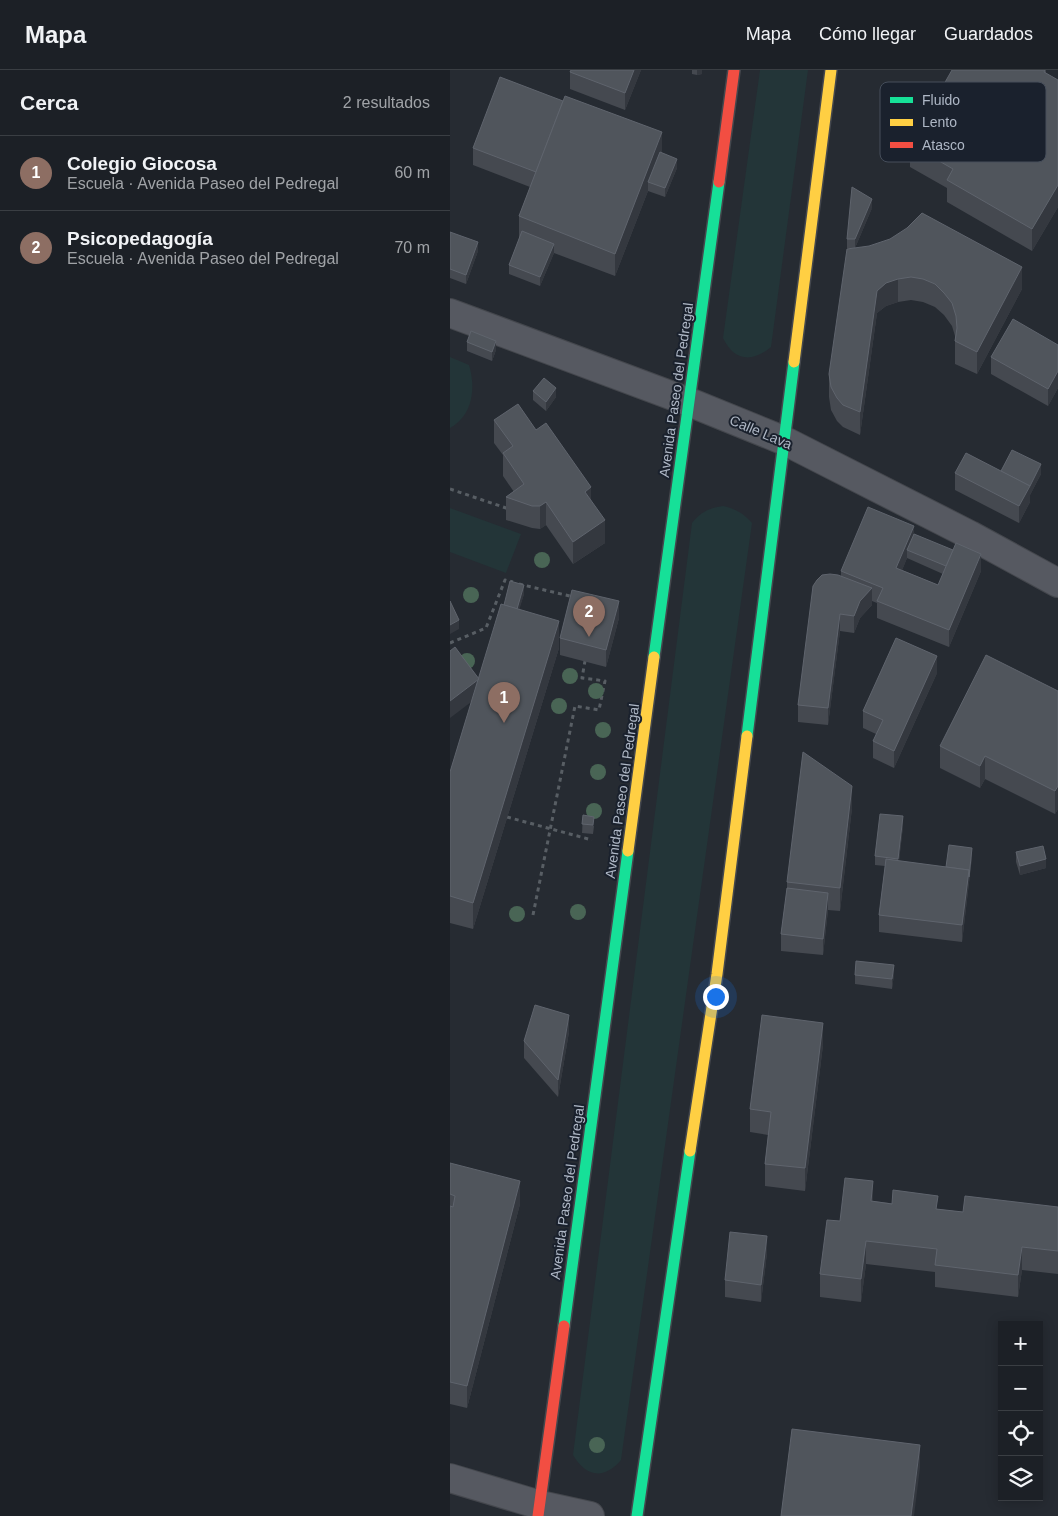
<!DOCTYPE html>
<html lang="es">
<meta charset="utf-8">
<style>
:root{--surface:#1c2026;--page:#292d32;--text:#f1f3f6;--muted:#a0a3a7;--line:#3a3e43;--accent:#d93025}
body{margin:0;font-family:Helvetica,sans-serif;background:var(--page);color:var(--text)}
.controls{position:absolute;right:15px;bottom:15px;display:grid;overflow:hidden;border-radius:0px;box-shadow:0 2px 12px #0003}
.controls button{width:45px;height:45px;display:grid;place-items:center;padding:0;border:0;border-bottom:1px solid var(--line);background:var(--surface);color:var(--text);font:25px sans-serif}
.you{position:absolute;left:265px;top:926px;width:18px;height:18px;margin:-12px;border:4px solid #fff;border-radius:50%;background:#1a73e8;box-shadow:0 0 0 8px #1a73e833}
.badge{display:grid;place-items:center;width:32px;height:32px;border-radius:50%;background:var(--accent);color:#fff;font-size:16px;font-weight:700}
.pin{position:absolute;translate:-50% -41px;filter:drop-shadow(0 1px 2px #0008)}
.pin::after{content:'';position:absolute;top:26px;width:18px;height:15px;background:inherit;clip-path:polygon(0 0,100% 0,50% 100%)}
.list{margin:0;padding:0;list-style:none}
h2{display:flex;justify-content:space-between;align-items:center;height:65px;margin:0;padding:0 20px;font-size:21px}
h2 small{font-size:16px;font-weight:400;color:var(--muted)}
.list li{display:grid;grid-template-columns:32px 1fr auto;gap:15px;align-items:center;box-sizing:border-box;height:75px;padding:0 20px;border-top:1px solid var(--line)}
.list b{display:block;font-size:19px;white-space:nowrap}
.list p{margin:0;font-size:16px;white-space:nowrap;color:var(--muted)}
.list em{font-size:16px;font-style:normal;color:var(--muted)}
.icon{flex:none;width:28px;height:28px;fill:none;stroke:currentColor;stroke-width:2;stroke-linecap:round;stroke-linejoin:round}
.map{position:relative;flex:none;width:608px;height:1446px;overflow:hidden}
header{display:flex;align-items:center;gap:30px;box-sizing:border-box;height:70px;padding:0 25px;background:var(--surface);border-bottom:1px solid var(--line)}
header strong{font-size:24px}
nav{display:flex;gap:28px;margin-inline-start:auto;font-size:18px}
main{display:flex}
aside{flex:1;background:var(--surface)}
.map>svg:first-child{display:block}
.green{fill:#233538}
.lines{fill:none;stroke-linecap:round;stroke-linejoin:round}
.street-casing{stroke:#44474d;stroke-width:30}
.fast-casing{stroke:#44474d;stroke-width:14}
.slow-casing{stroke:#44474d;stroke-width:14}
.jam-casing{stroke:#44474d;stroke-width:14}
.path{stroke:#585e64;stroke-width:3;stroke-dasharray:4 4;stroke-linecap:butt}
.street{stroke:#565961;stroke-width:28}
.fast{stroke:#16e098;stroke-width:11}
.slow{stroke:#ffcf43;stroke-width:11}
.jam{stroke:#f24e42;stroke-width:11}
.tree{fill:#496555}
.wall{fill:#454950;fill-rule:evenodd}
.shaded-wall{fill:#34383f}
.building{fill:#50555c;stroke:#5f646d}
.labels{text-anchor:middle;stroke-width:4;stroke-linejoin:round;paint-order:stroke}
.street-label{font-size:14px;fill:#aeb7c5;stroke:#1a212d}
.key{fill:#1a212d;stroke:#464e5b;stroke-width:1}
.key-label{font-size:14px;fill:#aeb7c5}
</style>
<header>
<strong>Mapa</strong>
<nav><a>Mapa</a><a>Cómo llegar</a><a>Guardados</a></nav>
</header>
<main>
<aside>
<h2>Cerca<small>2 resultados</small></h2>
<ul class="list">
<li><span class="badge" style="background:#8d6e63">1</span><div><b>Colegio Giocosa</b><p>Escuela · Avenida Paseo del Pedregal</p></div><em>60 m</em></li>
<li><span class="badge" style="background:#8d6e63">2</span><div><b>Psicopedagogía</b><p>Escuela · Avenida Paseo del Pedregal</p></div><em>70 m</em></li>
</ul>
</aside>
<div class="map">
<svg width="608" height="1446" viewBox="0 0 608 1446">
<rect width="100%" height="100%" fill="#262b32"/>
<g class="green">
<path d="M310,0H358L321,277C302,293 284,291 273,268Z"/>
<path d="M0,287L19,295C26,318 23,345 0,358Z"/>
<path d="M273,436C286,439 293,443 302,453L171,1390C154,1410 136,1407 123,1385L242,453C251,442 259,438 273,436Z"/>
<path d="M0,438L71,464L56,503L0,482Z"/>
</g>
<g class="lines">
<defs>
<g id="street">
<path d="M0,243L239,332L335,371L520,465L608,513"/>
<path d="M0,1408L90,1435L140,1446"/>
</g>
<g id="fast">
<path d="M204,587L269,112"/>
<path d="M297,666L344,292"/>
<path d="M114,1256L178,781"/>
<path d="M187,1446L240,1081"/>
</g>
<g id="slow">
<path d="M344,292L381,0"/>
<path d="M178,781L204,587"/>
<path d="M240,1081L267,904L297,666"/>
</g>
<g id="jam">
<path d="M269,112L284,0"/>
<path d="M88,1446L114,1256"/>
</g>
</defs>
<use href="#street" class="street-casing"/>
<use href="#fast" class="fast-casing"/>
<use href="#slow" class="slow-casing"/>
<use href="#jam" class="jam-casing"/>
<g class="path">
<path d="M0,419L59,439"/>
<path d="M69,514L124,527"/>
<path d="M0,573L36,558L55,510L63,512"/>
<path d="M57,747L142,770"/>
<path d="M83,845L125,636L149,640L155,611L132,608L135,591"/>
</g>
<use href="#street" class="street"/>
<use href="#fast" class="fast"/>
<use href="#slow" class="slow"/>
<use href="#jam" class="jam"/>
</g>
<g class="tree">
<circle cx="92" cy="490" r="8"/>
<circle cx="21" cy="525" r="8"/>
<circle cx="17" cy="591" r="8"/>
<circle cx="120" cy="606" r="8"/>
<circle cx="146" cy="621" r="8"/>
<circle cx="109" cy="636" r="8"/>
<circle cx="153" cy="660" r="8"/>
<circle cx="148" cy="702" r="8"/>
<circle cx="144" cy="741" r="8"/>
<circle cx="128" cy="842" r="8"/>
<circle cx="67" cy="844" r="8"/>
<circle cx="147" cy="1375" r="8"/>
</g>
<g class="wall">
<path d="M121,0H191L175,40L120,19V2Z"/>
<path d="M242,0H252V4L247,5L242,4Z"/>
<path d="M596,0V3L608,10V137L582,181L497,132V118L460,97V74Z"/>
<path d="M23,78L212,83L227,98L215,127L198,121L165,206L104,183L90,216L59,204V195L69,169V146L80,117L23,95Z"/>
<path d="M422,138L405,178L572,219L527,304L505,294V266L502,256L494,245L485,237L473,232L461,230L448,232L436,236L427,243L410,365L393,357L387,351L381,340L379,327V304L404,178H397V169Z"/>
<path d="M0,162L28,181L16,214L0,208Z"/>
<path d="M17,272L46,280L42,291L17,281Z"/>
<path d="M608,275V318L598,336L541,304V287Z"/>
<path d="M83,321L106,327L96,341L83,330Z"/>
<path d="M44,350L86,360L141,430L155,473L123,494L96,455L90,459L82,458L56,450V427L64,422L53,406V385L44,373Z"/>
<path d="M551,401L591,404L580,425V432L569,453L505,420V403Z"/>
<path d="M464,464L531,501L499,577L427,548V533L422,531V535L410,548L404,563L390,561L378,655L348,652V635L391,507V501ZM457,488L493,504L488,515L452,500Z"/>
<path d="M74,524L69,539L109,578L23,859L0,853V862V702L29,609L54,535Z"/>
<path d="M169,548L156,597L110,585V568Z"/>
<path d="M487,603L444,698L423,688V671L426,664L413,658V641Z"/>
<path d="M608,621V739L605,744L535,709L530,718L490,698V676Z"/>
<path d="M402,738L390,841L378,840L373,885L331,881V864L337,818V812Z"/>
<path d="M133,745L144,756L143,764L132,763Z"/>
<path d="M453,756L449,791L496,797L522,787L512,872L429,862V845L435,796L425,795V786Z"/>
<path d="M566,782L596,798L570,805L566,792Z"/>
<path d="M444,904L442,919L405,914V905Z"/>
<path d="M119,962L108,1027L74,988V971Z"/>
<path d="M373,975L355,1121L315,1116V1094L318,1065L300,1062V1039Z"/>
<path d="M0,1093L70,1134L17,1338L0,1334Z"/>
<path d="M423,1131L513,1142L608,1137V1204L572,1200L568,1227L485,1217V1202L416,1194L411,1232L370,1227V1204L390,1151Z"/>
<path d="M317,1183L311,1232L275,1227V1210Z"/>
</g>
<g class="shaded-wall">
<path d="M184,0H191L175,40V23Z"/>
<path d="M247,0H252V4L247,5Z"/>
<path d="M212,62V85L198,112V121L165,206V184Z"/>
<path d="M227,89V98L215,127V118Z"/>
<path d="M608,115V137L582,181V159Z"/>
<path d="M422,129V138L405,178V169Z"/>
<path d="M28,172V181L16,214V205Z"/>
<path d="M104,174V183L90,216V207Z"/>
<path d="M572,197V219L527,304V282Z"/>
<path d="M448,209V232L436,236L427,243L410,365V342L427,221L436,213Z"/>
<path d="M46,271V280L42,291V282Z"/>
<path d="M608,301V318L598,336V319Z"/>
<path d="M106,318V327L96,341V332Z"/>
<path d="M591,394V404L580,425V432L569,453V436Z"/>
<path d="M141,417V440L135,422Z"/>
<path d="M96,432V455L90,459V436Z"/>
<path d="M155,450V473L123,494V472Z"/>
<path d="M464,456V473L457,480V488L446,515V498Z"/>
<path d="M531,484V501L499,577V560Z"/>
<path d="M74,515V524L62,564V555Z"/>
<path d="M422,518V535L410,548L404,563V546L410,531Z"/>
<path d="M169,531V548L156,597V580Z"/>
<path d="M390,544V561L378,655V638Z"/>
<path d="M9,550V559L0,564V555Z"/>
<path d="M109,551V578L23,859V833Z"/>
<path d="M487,586V603L444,698V681Z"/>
<path d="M29,609V626L0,648V631Z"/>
<path d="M535,686V709L530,718V696Z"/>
<path d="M402,716V738L390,841V818Z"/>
<path d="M608,716V739L605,744V721Z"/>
<path d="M453,746V756L448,798V789Z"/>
<path d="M522,778V787L512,872V855Z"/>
<path d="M596,789V798L570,805V796Z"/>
<path d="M378,823V840L373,885V869Z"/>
<path d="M444,895V904L442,919V909Z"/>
<path d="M119,945V962L108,1027V1010Z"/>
<path d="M373,953V975L355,1121V1098Z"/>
<path d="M70,1111V1134L17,1338V1316Z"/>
<path d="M423,1111V1134L421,1131Z"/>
<path d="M317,1166V1183L311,1232V1215Z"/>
<path d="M416,1171V1194L411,1232V1209Z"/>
<path d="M572,1177V1200L568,1227V1205Z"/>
<path d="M470,1375V1398L464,1446H461Z"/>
</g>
<g class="building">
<path d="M121,0H184L175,23L120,2Z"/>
<path d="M502,0H595L594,2L608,10V115L582,159L497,110L503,99L460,74Z"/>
<path d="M50,7L113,31L86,102L23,78Z"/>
<path d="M115,26L212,62L165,184L69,146Z"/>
<path d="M210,82L227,89L215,118L198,112Z"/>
<path d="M402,117L422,129L405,169H397Z"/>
<path d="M472,143L572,197L527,282L505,271L507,258L506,246L502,233L494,223L485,214L473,209L461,207L448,209L436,213L427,221L410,342L393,335L387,328L381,317L379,304L397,179L419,176L440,169L457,158Z"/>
<path d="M72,161L104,174L90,207L59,195Z"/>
<path d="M0,162L28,172L16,205L0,199Z"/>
<path d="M563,249L608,275V301L598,319L541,287Z"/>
<path d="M21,261L46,271L42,282L17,272Z"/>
<path d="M94,308L106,318L96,332L83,321Z"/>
<path d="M68,334L86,360L96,353L141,417L135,422L155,450L123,472L96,432L90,436H82L56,427L74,414L53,383L63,376L44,350Z"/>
<path d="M562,380L591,394L580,416L551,401Z"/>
<path d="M516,383L580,416L569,436L505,403Z"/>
<path d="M418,437L464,456L446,498L488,515L506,473L531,484L499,560L427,531L433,518L391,501Z"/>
<path d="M464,464L503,480L496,496L457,480Z"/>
<path d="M380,504L388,505L422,518L410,531L404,546L390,544L378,638L348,635L363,516L367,510L372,505Z"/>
<path d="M60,511L74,515L67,539L54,535Z"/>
<path d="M122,520L169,531L156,580L110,568Z"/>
<path d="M0,531L9,550L0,555Z"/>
<path d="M51,534L109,551L23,833L0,826V702Z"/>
<path d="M446,568L487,586L444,681L423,671L433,650L413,641Z"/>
<path d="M5,577L29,609L0,631V581Z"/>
<path d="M536,585L608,621V716L605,721L535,686L530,696L490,676Z"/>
<path d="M353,682L402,716L390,818L337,812Z"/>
<path d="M430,744L453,746L448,789L425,786Z"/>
<path d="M133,745L144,747L143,755L132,754Z"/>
<path d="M499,775L522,778L519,807V800L496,797Z"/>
<path d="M593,776L596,789L570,796L566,782Z"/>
<path d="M436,789L519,800L512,855L429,845Z"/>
<path d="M337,818L378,823L373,869L331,864Z"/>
<path d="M406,891L444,895L442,909L405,905Z"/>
<path d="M85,935L119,945L108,1010L74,971Z"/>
<path d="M312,945L373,953L355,1098L315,1094L321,1042L300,1039Z"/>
<path d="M0,1093L70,1111L17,1316L0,1312V1136L3,1137L5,1126L0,1124Z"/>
<path d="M395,1108L423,1111L421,1131L442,1134L443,1120L488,1126L486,1139L513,1142L515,1126L608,1137V1181L572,1177L568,1205L485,1195L487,1179L416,1171L411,1209L370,1204L377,1150L390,1151Z"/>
<path d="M280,1162L317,1166L311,1215L275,1210Z"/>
<path d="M342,1359L470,1375L461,1446H331Z"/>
</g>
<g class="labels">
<g class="street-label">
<text transform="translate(226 320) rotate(-82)" y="5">Avenida Paseo del Pedregal</text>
<text transform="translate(311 362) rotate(23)" y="5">Calle Lava</text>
<text transform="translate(172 721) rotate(-82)" y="5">Avenida Paseo del Pedregal</text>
<text transform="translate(117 1122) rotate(-82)" y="5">Avenida Paseo del Pedregal</text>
</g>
</g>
<rect x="430" y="12" width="166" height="80" rx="8" class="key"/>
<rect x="440" y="27" width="23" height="6" fill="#16e098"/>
<rect x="440" y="49" width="23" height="7" fill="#ffcf43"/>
<rect x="440" y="72" width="23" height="6" fill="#f24e42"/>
<g class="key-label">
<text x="472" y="35">Fluido</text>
<text x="472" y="57">Lento</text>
<text x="472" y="80">Atasco</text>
</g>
</svg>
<div class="controls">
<button>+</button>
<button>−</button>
<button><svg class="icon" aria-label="locate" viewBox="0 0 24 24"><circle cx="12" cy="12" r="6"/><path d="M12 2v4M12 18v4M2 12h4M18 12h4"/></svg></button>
<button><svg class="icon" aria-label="layers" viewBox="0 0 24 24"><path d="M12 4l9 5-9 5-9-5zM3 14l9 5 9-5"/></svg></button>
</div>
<div class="you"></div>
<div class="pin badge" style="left:54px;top:653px;background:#8d6e63">1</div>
<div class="pin badge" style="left:139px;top:567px;background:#8d6e63">2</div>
</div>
</main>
